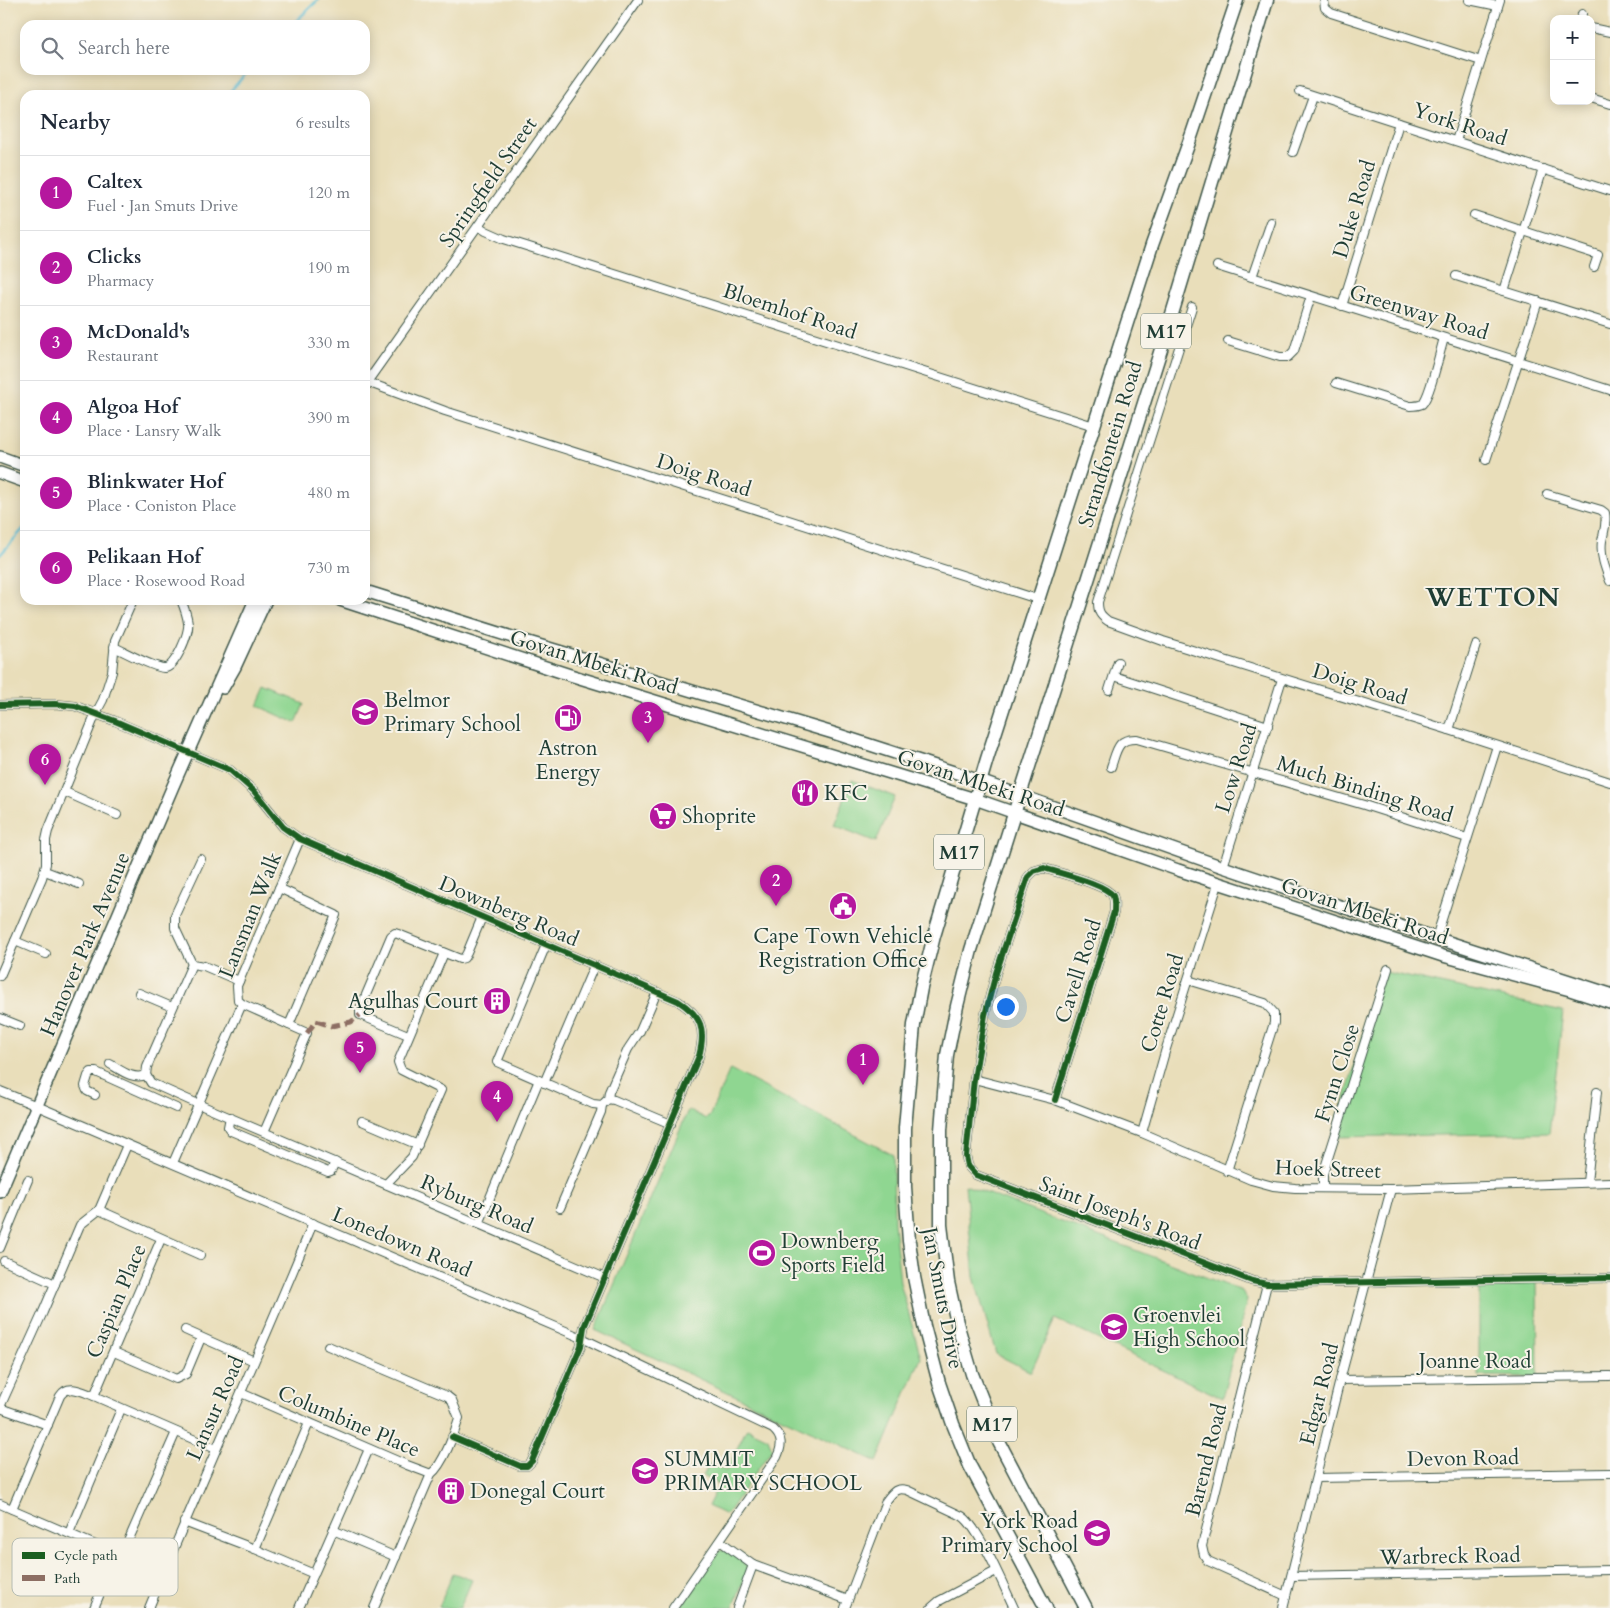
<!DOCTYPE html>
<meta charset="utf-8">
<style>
:root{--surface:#fff;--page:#f2f2f3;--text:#1f2937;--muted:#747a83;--line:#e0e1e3;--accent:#b5179e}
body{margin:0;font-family:Cardo,serif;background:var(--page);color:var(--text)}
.controls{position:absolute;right:15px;top:15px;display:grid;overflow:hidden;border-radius:10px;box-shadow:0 2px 12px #0003}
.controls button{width:45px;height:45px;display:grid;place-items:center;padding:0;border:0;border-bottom:1px solid var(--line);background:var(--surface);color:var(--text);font:25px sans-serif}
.you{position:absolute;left:1005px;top:1006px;width:18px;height:18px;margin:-12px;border:4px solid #fff;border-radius:50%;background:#1a73e8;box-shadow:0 0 0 8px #1a73e833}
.badge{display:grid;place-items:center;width:32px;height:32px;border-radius:50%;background:var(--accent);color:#fff;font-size:16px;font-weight:700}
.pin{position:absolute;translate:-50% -41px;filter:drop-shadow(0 1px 2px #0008)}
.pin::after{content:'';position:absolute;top:26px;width:18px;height:15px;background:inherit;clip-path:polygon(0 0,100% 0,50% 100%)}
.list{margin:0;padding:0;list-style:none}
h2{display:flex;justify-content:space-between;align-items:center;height:65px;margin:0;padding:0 20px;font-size:21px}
h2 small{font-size:16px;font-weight:400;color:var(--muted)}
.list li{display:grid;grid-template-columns:32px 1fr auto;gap:15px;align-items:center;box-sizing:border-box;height:75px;padding:0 20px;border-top:1px solid var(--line)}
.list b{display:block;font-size:19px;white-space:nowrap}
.list p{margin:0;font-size:16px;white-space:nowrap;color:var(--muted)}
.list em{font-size:16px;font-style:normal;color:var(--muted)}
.icon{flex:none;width:28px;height:28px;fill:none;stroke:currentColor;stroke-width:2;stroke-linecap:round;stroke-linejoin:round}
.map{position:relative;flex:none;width:1610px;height:1608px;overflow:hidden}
.search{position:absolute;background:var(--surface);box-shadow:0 2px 12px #0003;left:20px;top:20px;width:350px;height:55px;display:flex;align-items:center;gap:12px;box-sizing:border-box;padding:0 18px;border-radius:15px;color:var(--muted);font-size:19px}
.panel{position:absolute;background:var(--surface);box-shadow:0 2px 12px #0003;left:20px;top:90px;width:350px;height:515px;border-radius:15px}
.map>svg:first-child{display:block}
.green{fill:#8fd691;stroke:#578a62}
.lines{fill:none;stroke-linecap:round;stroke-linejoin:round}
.stream{stroke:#5bc0d9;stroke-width:2.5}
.street-casing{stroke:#3d5548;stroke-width:10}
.secondary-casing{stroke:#3d5548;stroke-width:14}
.primary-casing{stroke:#3d5548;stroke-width:15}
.street{stroke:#fff;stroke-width:8}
.secondary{stroke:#fff;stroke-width:11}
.primary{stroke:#fff;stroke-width:12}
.quiet{stroke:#8d6e63;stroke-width:5;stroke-dasharray:10 5;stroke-linecap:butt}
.cycleway-casing{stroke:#f7f3e8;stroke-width:9}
.cycleway{stroke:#1b5e20;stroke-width:6}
.labels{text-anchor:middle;stroke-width:4;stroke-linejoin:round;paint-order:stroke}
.shield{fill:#f7f3e8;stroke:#60746a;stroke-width:1}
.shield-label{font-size:20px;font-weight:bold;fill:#1f3d34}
.street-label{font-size:21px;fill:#1f3d34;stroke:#f7f3e8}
.poi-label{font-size:21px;fill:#1f3d34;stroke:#f7f3e8;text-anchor:start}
.district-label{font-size:26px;font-weight:bold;letter-spacing:1px;fill:#1f3d34;stroke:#f7f3e8}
.key{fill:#f7f3e8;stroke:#b6bcb2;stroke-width:1}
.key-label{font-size:14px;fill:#1f3d34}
</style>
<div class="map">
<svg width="1610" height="1608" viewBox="0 0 1610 1608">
<rect width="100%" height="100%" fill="#f7f3e8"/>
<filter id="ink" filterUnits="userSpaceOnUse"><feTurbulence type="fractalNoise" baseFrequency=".02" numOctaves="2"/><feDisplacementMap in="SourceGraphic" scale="10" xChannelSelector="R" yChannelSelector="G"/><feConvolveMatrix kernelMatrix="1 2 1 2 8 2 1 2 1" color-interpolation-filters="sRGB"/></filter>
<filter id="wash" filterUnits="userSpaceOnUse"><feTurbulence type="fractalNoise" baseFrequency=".0096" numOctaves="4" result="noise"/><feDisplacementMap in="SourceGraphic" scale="20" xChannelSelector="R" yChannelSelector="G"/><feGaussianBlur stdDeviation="1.12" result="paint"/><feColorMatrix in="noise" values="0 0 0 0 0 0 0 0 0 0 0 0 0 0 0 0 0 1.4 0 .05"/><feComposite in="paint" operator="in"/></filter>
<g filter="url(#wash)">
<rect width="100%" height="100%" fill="#e9deba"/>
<g class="green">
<path d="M266,688L304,704L296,723L258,706Z"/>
<path d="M852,780L895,797L876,842L834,825Z"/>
<path d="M1381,971L1563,1011L1549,1133L1334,1137Z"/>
<path d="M730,1069L893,1155L894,1223L900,1282L921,1358L877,1462L595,1330L688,1110L706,1119L708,1117H709Z"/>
<path d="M965,1185L1242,1291L1247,1300L1222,1398L1055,1319L1031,1372L996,1354L974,1277Z"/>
<path d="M1537,1279L1538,1377L1479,1376V1282Z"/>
<path d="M747,1428L768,1438L772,1449L726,1515L708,1506L719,1484L703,1476L710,1463L726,1471Z"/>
<path d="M722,1550C729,1550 741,1557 745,1564C748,1567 747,1569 747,1573L733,1608H680L714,1555Z"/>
<path d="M453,1573L472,1580L460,1608H441L439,1607Z"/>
</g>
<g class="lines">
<g class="stream">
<path d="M292,25L318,0"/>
<path d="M227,95L249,70"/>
<path d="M0,555L25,527"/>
</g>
</g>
</g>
<g filter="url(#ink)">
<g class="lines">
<defs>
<g id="street">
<path d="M1324,0L1325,8L1331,13L1481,61"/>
<path d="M1469,0L1498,6"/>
<path d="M1581,19L1582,14"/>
<path d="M1591,28L1610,32"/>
<path d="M1300,91L1610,191"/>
<path d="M1591,98L1610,104"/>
<path d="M1456,141L1500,0"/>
<path d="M1293,152L1313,96"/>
<path d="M1474,215L1598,255L1594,267"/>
<path d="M478,226L486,231L504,239L1094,426"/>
<path d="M1217,266L1610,390"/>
<path d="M1456,276L1610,324"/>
<path d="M1252,277L1271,222"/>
<path d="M1504,291L1543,169"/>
<path d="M1342,306L1399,123"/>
<path d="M1192,307L1098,602C1098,612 1100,615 1108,621L1163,641L1449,730L1610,782"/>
<path d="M1228,341L1280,357H1288L1294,351L1311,296"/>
<path d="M367,382L445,411L1031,597"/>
<path d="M1336,383L1410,406C1414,406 1418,406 1422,404C1430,397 1440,351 1444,338"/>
<path d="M365,385L638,0"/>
<path d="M1486,460L1538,301"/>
<path d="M1547,494L1601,510L1605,513C1607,524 1604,531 1602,541C1600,555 1605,568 1610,581"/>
<path d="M114,647C127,653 152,667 164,668C175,669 190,632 188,623C187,615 184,607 181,600"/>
<path d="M1114,676L1268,726"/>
<path d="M1109,690L1118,662"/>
<path d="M0,705L55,704L75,706L115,721L230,770L254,791L283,827L300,839L678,1001C702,1016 706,1030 699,1056L584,1327L581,1346L532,1461L527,1466H520L452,1437"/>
<path d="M1449,730L1476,645"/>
<path d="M1111,767C1117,750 1117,738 1137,739L1364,805L1467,838"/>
<path d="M65,792L117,815"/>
<path d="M1223,867L1282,679"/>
<path d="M45,871L79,884"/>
<path d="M279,888L336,915L289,1025"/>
<path d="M1436,938L1497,746"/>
<path d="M15,941L46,954"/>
<path d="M546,945L497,1062L593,1104L602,1105L608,1099L614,1100L671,1124"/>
<path d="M192,964L175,928V915L201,859"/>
<path d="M192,964L204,966L239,981"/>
<path d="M0,976L42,878L46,864V840L48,831L96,713L103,700L112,672L115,641L133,600"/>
<path d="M1188,980L1265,1003L1274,1013V1023L1227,1171"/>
<path d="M139,993L172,1007"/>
<path d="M242,1004L238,1000L237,986L300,839"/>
<path d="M242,1004L307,1033L264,1132"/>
<path d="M0,1018L20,1026"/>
<path d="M408,1035L360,1015V1009L391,936L395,933L398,934L460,959L464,958L467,953L482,917"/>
<path d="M110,1064C122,1071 133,1080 146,1075"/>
<path d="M146,1075L151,1083L198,1104L605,1278"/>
<path d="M146,1075L147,1067L192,964"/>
<path d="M974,1079L1055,1100L1142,1133L1251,1180L1273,1186L1295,1188L1391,1189L1610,1182"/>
<path d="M544,1083L594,966"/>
<path d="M0,1091L37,1106L582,1338L773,1429C783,1438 782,1446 777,1457L673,1608"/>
<path d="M95,1095L87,1091L85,1086L88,1076L91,1072H96L176,1108"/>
<path d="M608,1099L609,1092L628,1049L640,1031L657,992"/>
<path d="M1055,1100L1114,912C1114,907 1115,901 1113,896C1106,884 1058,873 1044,868L1034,871L1028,877L996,973L985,1015L974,1079L966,1156L968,1166L976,1175L1252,1281L1267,1284L1610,1278"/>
<path d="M230,1117L228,1127L231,1131L328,1172L331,1171L335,1162"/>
<path d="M362,1121L418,1145"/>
<path d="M1142,1133L1165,1052L1218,884"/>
<path d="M173,1163L242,1004"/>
<path d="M1587,1182L1597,1092"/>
<path d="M386,1184L412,1157L441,1090L401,1070L398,1062L444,953"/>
<path d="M1323,1188V1174L1388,969"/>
<path d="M560,1208L601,1112L602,1105"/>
<path d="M99,1210L200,1255"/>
<path d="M99,1210L127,1145"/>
<path d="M479,1224L539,1080"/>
<path d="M0,1248L28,1180"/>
<path d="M4,1261L55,1284"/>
<path d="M1267,1284L1202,1546L1204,1555L1208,1561L1286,1596"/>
<path d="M185,1330L254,1361"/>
<path d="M328,1346L447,1396L452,1400L459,1418C455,1432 443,1465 431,1474L374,1608"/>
<path d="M114,1352L176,1379L186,1374L201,1338"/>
<path d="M1340,1380L1610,1376"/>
<path d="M241,1393L407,1465L431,1474"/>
<path d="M94,1396L161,1239"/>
<path d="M0,1407L43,1312L80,1225L99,1210"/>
<path d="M0,1408L48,1425"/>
<path d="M1316,1478L1610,1473"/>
<path d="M0,1504L163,1574"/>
<path d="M12,1509L60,1396C68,1383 83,1392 94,1396L216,1449"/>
<path d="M184,1522L255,1549L314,1574"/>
<path d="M333,1530L396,1557"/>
<path d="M69,1533L121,1409"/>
<path d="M720,1541L753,1565L848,1600"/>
<path d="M255,1549L309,1423"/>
<path d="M122,1555L176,1432"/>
<path d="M1292,1576L1610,1570"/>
<path d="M94,1608L117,1553"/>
<path d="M149,1608C202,1479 260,1352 313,1223"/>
<path d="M299,1608L369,1449"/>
<path d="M737,1608L753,1565"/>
<path d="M845,1608L886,1501C893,1492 896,1487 907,1490L962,1516C979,1527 1004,1587 1014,1608"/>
<path d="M931,1608L939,1601L996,1571"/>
<path d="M1283,1608L1340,1380L1391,1189"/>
</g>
<g id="secondary">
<path d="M0,457L25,466"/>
<path d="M0,473L25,482"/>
<path d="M365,591L525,641L833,733L960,774L1223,867L1436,938L1610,994"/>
<path d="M340,600L570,675L975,799L1178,870L1388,938L1443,956L1570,990L1610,1003"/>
<path d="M223,688L235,667L266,600"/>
<path d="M0,1192L173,786L255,600"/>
</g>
<g id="primary">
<path d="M1046,1608L970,1466L953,1424L939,1383L924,1326L914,1277L909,1241L905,1187V1128L914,1025L921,988L934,936L987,759L1152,245L1192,134L1237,0"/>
<path d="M1086,1608L999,1442L972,1374L957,1323L948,1282L941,1225V1130L947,1055L957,1006L971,950L1169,324L1267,0"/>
</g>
</defs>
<use href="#street" class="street-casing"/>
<use href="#secondary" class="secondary-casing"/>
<use href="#primary" class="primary-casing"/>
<use href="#street" class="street"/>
<use href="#secondary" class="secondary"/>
<use href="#primary" class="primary"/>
<path class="quiet" d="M307,1033L316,1021L331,1026L351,1022L360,1015"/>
<defs>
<g id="cycleway">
<path d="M0,705L55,704L75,706L115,721L230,770L254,791L283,827L300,839L678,1001C702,1016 706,1030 699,1056L584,1327L581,1346L532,1461L527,1466H520L452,1437"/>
<path d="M1055,1100L1114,912C1114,907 1115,901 1113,896C1106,884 1058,873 1044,868L1034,871L1028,877L996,973L985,1015L974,1079L966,1156L968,1166L976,1175L1252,1281L1267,1284L1610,1278"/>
</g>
</defs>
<use href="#cycleway" class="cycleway-casing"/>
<use href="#cycleway" class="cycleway"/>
</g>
</g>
<defs>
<symbol id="school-disc" viewBox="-11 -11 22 22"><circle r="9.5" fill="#b5179e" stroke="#f7f3e8"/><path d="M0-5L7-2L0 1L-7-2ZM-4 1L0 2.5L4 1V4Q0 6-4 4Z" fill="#fff"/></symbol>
<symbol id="fuel-disc" viewBox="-11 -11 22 22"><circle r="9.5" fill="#b5179e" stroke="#f7f3e8"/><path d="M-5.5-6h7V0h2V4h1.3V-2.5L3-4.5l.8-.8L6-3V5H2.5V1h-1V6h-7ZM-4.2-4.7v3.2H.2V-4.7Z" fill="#fff"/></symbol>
<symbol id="restaurant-disc" viewBox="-11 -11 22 22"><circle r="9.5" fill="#b5179e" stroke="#f7f3e8"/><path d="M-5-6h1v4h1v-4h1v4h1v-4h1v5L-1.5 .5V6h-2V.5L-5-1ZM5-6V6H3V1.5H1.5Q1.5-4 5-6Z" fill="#fff"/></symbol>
<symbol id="supermarket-disc" viewBox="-11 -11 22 22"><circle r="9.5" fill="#b5179e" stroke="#f7f3e8"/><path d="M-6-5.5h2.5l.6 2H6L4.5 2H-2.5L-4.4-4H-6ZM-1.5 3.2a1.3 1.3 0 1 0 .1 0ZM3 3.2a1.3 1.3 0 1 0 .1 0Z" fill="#fff"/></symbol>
<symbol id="civic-disc" viewBox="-11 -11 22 22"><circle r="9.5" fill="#b5179e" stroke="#f7f3e8"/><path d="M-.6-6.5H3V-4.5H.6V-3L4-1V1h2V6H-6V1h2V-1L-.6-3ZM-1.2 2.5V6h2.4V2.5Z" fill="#fff"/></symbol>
<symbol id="building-disc" viewBox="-11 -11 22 22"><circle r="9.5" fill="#b5179e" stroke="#f7f3e8"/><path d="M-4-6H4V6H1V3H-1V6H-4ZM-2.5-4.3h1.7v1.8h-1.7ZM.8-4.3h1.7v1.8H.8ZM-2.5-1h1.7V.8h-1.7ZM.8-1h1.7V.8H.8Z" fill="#fff"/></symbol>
<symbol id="stadium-disc" viewBox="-11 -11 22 22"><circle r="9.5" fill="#b5179e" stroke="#f7f3e8"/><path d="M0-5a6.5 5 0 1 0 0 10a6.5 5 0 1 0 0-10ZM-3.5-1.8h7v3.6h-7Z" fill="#fff"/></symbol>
</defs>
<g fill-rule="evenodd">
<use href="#school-disc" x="349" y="696" width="32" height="32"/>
<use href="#fuel-disc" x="552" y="702" width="32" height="32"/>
<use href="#restaurant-disc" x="789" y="777" width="32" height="32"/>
<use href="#supermarket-disc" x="647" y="800" width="32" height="32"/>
<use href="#civic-disc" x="827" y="890" width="32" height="32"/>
<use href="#building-disc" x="481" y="985" width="32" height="32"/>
<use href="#stadium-disc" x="746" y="1237" width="32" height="32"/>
<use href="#school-disc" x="1098" y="1311" width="32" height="32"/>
<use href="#school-disc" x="629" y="1455" width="32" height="32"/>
<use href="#building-disc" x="435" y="1475" width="32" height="32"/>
<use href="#school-disc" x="1081" y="1517" width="32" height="32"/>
</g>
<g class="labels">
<g class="shield">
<rect x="1141" y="313.5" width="50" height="35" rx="4"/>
<rect x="934" y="834.5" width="50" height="35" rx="4"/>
<rect x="967" y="1406.5" width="50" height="35" rx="4"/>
</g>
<g class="shield-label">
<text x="1166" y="338">M17</text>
<text x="959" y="859">M17</text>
<text x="992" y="1431">M17</text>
</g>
<g class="street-label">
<text transform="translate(1460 124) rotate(18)" y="7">York Road</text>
<text transform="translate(488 182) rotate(-55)" y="7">Springfield Street</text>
<text transform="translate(1354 209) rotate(-73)" y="7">Duke Road</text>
<text transform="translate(790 311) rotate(18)" y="7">Bloemhof Road</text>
<text transform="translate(1419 312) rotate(17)" y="7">Greenway Road</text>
<text transform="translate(1110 444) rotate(-73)" y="7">Strandfontein Road</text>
<text transform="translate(704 475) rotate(18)" y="7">Doig Road</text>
<text transform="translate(594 662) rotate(17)" y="7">Govan Mbeki Road</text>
<text transform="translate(1360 684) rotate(17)" y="7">Doig Road</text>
<text transform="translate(1236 768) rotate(-72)" y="7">Low Road</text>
<text transform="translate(981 783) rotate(18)" y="7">Govan Mbeki Road</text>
<text transform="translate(1365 789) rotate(17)" y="7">Much Binding Road</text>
<text transform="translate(509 911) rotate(23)" y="7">Downberg Road</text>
<text transform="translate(1365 911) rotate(18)" y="7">Govan Mbeki Road</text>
<text transform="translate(250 915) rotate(-68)" y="7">Lansman Walk</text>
<text transform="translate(85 944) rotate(-67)" y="7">Hanover Park Avenue</text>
<text transform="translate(1078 971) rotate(-72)" y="7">Cavell Road</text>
<text transform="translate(1162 1003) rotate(-73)" y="7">Cotte Road</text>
<text transform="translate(1337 1073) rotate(-72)" y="7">Fynn Close</text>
<text transform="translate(1328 1169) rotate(2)" y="7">Hoek Street</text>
<text transform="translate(477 1204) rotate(23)" y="7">Ryburg Road</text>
<text transform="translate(1120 1213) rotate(21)" y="7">Saint Joseph's Road</text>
<text transform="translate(402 1242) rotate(23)" y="7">Lonedown Road</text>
<text transform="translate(943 1298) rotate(79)" y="7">Jan Smuts Drive</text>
<text transform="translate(116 1301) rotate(-67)" y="7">Caspian Place</text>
<text x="1475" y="1368">Joanne Road</text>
<text transform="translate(1319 1394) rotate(-76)" y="7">Edgar Road</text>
<text transform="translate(215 1408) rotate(-66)" y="7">Lansur Road</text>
<text transform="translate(349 1421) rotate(23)" y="7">Columbine Place</text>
<text transform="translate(1463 1458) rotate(-1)" y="7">Devon Road</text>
<text transform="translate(1206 1460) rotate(-76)" y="7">Barend Road</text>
<text transform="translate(1450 1556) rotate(-1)" y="7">Warbreck Road</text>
</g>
<g class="poi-label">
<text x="384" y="707">Belmor<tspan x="384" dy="24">Primary School</tspan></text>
<text x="568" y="755" text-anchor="middle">Astron<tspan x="568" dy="24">Energy</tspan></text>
<text x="824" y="800">KFC</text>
<text x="682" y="823">Shoprite</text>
<text x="843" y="943" text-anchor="middle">Cape Town Vehicle<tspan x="843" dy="24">Registration Office</tspan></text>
<text x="478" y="1008" text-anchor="end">Agulhas Court</text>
<text x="781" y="1248">Downberg<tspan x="781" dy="24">Sports Field</tspan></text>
<text x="1133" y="1322">Groenvlei<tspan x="1133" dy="24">High School</tspan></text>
<text x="664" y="1466">SUMMIT<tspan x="664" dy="24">PRIMARY SCHOOL</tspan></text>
<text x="470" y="1498">Donegal Court</text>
<text x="1078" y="1528" text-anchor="end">York Road<tspan x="1078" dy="24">Primary School</tspan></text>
</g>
<g class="district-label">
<text x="1493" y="606">WETTON</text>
</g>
</g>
<rect x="12" y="1538" width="166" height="58" rx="8" class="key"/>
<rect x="22" y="1552" width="23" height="7" fill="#1b5e20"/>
<rect x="22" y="1575" width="23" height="6" fill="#8d6e63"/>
<g class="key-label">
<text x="54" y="1560">Cycle path</text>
<text x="54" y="1583">Path</text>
</g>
</svg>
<div class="controls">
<button>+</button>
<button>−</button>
</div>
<div class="you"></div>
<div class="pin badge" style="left:863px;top:1085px">1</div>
<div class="pin badge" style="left:776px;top:906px">2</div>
<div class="pin badge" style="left:648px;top:743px">3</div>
<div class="pin badge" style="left:497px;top:1122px">4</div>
<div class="pin badge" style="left:360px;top:1073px">5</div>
<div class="pin badge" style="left:45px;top:785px">6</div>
<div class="search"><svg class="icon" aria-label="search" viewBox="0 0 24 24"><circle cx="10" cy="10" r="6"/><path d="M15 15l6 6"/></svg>Search here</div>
<section class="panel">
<h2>Nearby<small>6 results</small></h2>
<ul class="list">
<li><span class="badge">1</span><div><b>Caltex</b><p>Fuel · Jan Smuts Drive</p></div><em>120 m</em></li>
<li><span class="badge">2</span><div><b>Clicks</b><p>Pharmacy</p></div><em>190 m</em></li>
<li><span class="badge">3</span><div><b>McDonald's</b><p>Restaurant</p></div><em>330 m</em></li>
<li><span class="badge">4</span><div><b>Algoa Hof</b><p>Place · Lansry Walk</p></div><em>390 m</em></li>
<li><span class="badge">5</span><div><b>Blinkwater Hof</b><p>Place · Coniston Place</p></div><em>480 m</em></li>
<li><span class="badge">6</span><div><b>Pelikaan Hof</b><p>Place · Rosewood Road</p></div><em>730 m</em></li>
</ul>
</section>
</div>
